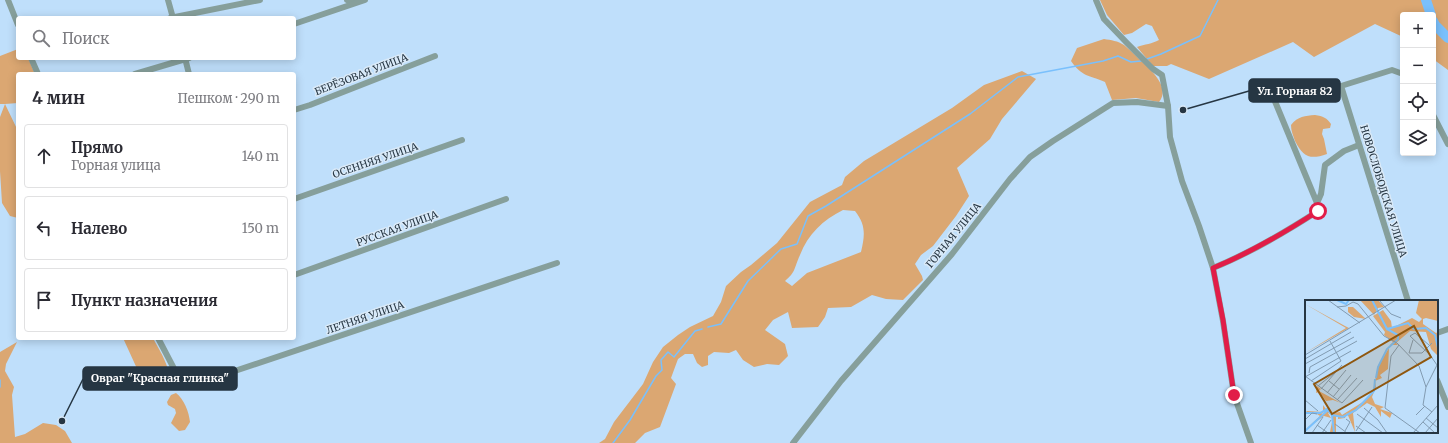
<!DOCTYPE html>
<html lang="ru">
<meta charset="utf-8">
<style>
:root{--surface:#fff;--page:#f2f2f3;--text:#2b2b33;--muted:#7c7c81;--line:#e1e1e2}
body{margin:0;font-family:Merriweather,serif;background:var(--page);color:var(--text)}
.controls{position:absolute;right:12px;top:12px;display:grid;overflow:hidden;border-radius:4px;box-shadow:0 2px 10px #0003}
.controls button{width:36px;height:36px;display:grid;place-items:center;padding:0;border:0;border-bottom:1px solid var(--line);background:var(--surface);color:var(--text);font:20px sans-serif}
.stop{position:absolute;width:12px;height:12px;margin:-9px;border:3px solid #e11d48;border-radius:50%;background:#fff}
.stop.end{background:#e11d48;border-color:#fff;box-shadow:0 1px 4px #0008}
.list{margin:0;padding:0;list-style:none}
h2{display:flex;justify-content:space-between;align-items:center;height:52px;margin:0;padding:0 16px;font-size:17px}
h2 small{font-size:13px;font-weight:400;color:var(--muted)}
.list li{display:grid;grid-template-columns:26px 1fr auto;gap:12px;align-items:center;box-sizing:border-box;height:64px;margin:0 8px 8px;padding:0 8px;border:1px solid var(--line);border-radius:4px}
.list b{display:block;font-size:15px;white-space:nowrap}
.list p{margin:0;font-size:13px;white-space:nowrap;color:var(--muted)}
.list em{font-size:13px;font-style:normal;color:var(--muted)}
.icon{flex:none;width:22px;height:22px;fill:none;stroke:currentColor;stroke-width:2;stroke-linecap:round;stroke-linejoin:round}
.map{position:relative;flex:none;width:1448px;height:443px;overflow:hidden}
.search{position:absolute;background:var(--surface);box-shadow:0 2px 10px #0003;left:16px;top:16px;width:280px;height:44px;display:flex;align-items:center;gap:10px;box-sizing:border-box;padding:0 14px;border-radius:4px;color:var(--muted);font-size:15px}
.panel{position:absolute;background:var(--surface);box-shadow:0 2px 10px #0003;left:16px;top:72px;width:280px;height:268px;border-radius:4px}
.map>svg:first-child{display:block}
.green{fill:#dba772;fill-rule:evenodd}
.lines{fill:none;stroke-linecap:round;stroke-linejoin:round}
.stream{stroke:#7ac0fc;stroke-width:1.5}
.river{stroke:#7ac0fc;stroke-width:10}
.minor{stroke:#869f9b;stroke-width:6}
.route{stroke:#e11d48;stroke-width:5}
.labels{text-anchor:middle;stroke-width:3;stroke-linejoin:round;paint-order:stroke}
.street-label{font-size:10px;fill:#263643;stroke:#daeaf8}
.inset-river{fill:none;stroke:#7ac0fc;stroke-width:2}
.inset-road{fill:none;stroke:#829bb1;stroke-width:1}
.view{fill:#8f570f;fill-opacity:0.15;stroke:#8f570f;stroke-width:2}
.inset-edge{fill:none;stroke:#263643;stroke-width:2}
.leader{fill:none;stroke:#263643;stroke-width:1.5}
.callout-dot{fill:#263643;stroke:#daeaf8;stroke-width:1.5}
.callout{fill:#263643;stroke:#263643;stroke-width:1.5}
.callout-label{font-size:11px;text-anchor:middle;font-weight:bold;fill:#fff}
</style>
<div class="map">
<svg width="1448" height="443" viewBox="0 0 1448 443">
<rect width="100%" height="100%" fill="#bfdffb"/>
<g class="green">
<path d="M1100,0H1448V70L1433,59V15H1403V37L1375,24L1314,57L1293,42L1209,79L1171,64L1167,66H1153L1137,47C1145,44 1152,44 1159,40L1152,26L1146,24L1132,33L1124,35L1107,15Z"/>
<path d="M1104,39C1111,40 1118,41 1124,45C1129,49 1134,54 1138,58C1148,67 1172,87 1159,102L1136,98L1112,100L1105,82C1089,75 1082,77 1071,61L1077,48Z"/>
<path d="M18,49V58H28L35,74H18V103L5,104L18,131V218L10,216L2,203L0,171V117L5,104H0V56Z"/>
<path d="M1022,71L1036,79L1002,119L990,139L957,168L969,196L956,216L933,246L921,255L915,264L922,276L923,280L903,300L886,299L872,295L851,307L828,308L825,317L818,327L792,328L788,312L773,320L765,330L785,344L788,356L779,365L767,364L754,367L743,360L736,350L729,353L714,352L708,356V365L702,367L697,363L693,354H685L678,359L671,378L676,384L660,427L645,433L635,443H599L605,439L614,422L643,384L653,362L663,347L678,335L690,327L713,316L721,302L726,286L741,272L751,265L777,243L810,202L842,185L845,177L864,161L952,108L984,85ZM843,210L855,211C866,225 865,235 861,252L807,273L792,286L785,281C796,272 794,268 800,255C808,234 823,220 843,210Z"/>
<path d="M1315,115C1323,116 1327,118 1331,124L1330,128L1323,129L1322,134L1324,139L1327,154C1310,160 1303,157 1295,141C1293,135 1291,131 1291,125C1298,116 1305,116 1315,115Z"/>
<path d="M123,338H153C158,348 171,367 168,378H162L149,384L139,373Z"/>
<path d="M17,342L6,364L5,371L14,387L12,395L15,437L25,434L43,423L56,425L65,431L72,443H0V352Z"/>
<path d="M176,393C184,399 189,412 190,422L185,430L179,431L171,423L176,413L175,409L168,405L167,402L171,395Z"/>
</g>
<g class="lines">
<g class="stream">
<path d="M1147,59L1161,54L1200,36L1218,0"/>
<path d="M708,327L721,324L748,281L781,249L797,244L808,216L826,206L970,114L1018,77L1103,61L1118,56L1131,62L1141,61"/>
<path d="M0,380V387"/>
<path d="M613,443L630,420L656,376L662,370L661,360L668,352L674,357L695,331L702,329"/>
</g>
<g class="river">
<path d="M1426,0L1431,15"/>
<path d="M1433,21L1435,25L1448,38"/>
</g>
<g class="minor">
<path d="M8,0L18,25"/>
<path d="M168,0L173,18"/>
<path d="M347,0L357,2"/>
<path d="M1096,0L1104,19L1127,43L1153,69L1162,75L1168,106L1170,137L1182,181L1199,226L1213,268L1223,321L1234,395L1251,443"/>
<path d="M170,18L260,0"/>
<path d="M294,24L365,0"/>
<path d="M31,58L38,74"/>
<path d="M185,58L189,74"/>
<path d="M135,74L189,58"/>
<path d="M1403,74L1392,70L1341,86L1408,301"/>
<path d="M294,110L310,105L435,56"/>
<path d="M1433,115L1448,144"/>
<path d="M294,199L462,140"/>
<path d="M1317,203L1321,194L1325,165L1344,151L1359,145"/>
<path d="M1213,268C1250,253 1284,233 1318,211L1317,203L1274,99L1270,85"/>
<path d="M294,275L506,199"/>
<path d="M1437,333L1448,329"/>
<path d="M158,338L181,382L190,386L557,263"/>
<path d="M1437,380L1448,407"/>
<path d="M793,443L841,381L952,254L1010,179L1030,157L1053,141L1113,103L1137,102L1168,106"/>
</g>
</g>
<g class="lines">
<path class="route" d="M1234,395L1223,320L1213,268C1250,253 1284,233 1318,211"/>
</g>
<g class="labels">
<g class="street-label">
<text transform="translate(361 74) rotate(-21)" y="4">БЕРЁЗОВАЯ УЛИЦА</text>
<text transform="translate(375 160) rotate(-19)" y="4">ОСЕННЯЯ УЛИЦА</text>
<text transform="translate(1384 191) rotate(73)" y="4">НОВОСЛОБОДСКАЯ УЛИЦА</text>
<text transform="translate(397 228) rotate(-20)" y="4">РУССКАЯ УЛИЦА</text>
<text transform="translate(953 235) rotate(-51)" y="4">ГОРНАЯ УЛИЦА</text>
<text transform="translate(365 317) rotate(-19)" y="4">ЛЕТНЯЯ УЛИЦА</text>
</g>
</g>
<g transform="translate(1305 300)">
<rect width="133" height="133" fill="#bfdffb"/>
<path d="M55,0H73L79,7L73,8L69,15ZM114,0H133V21L121,18L118,19V24L131,33L133,32L132,55L126,49L121,32L105,31L91,43L93,45H85L90,40L88,42L79,35L80,32L68,16L78,10L86,21L87,28L107,18L114,22L117,19L111,13ZM0,4L40,26L44,28L0,53L41,28ZM43,7H48L61,19L49,17L43,12ZM84,48L83,69L75,75L77,78L70,81L71,87L67,97L70,104L79,107L75,109L87,113L85,118L76,111V117L70,107L62,103L48,113L50,132L42,113L40,118L33,119V116L31,117V133L25,132L28,117L24,113L18,114L22,110L16,114L23,113L26,118L19,116L1,129L15,116L9,112L0,113L2,111L18,112V105L21,109L24,107L27,113L35,112L37,115L61,100L68,91L73,66ZM12,86L16,89L14,91L36,103L28,100L21,101L14,92L11,93Z" fill="#dba772"/>
<path class="inset-river" d="M32,0L41,4L44,0M67,0L82,29L103,23L109,29L121,28L130,35L133,48M71,78L73,67L82,49L93,39V35L82,29M0,113H15L22,109L27,115L38,117L51,110L69,91L70,79M27,115L29,133M0,131L23,110"/>
<path class="inset-road" d="M23,0L55,23M74,0L86,14L96,18M32,7L41,6L48,2L53,4L79,36L92,43L114,66L121,87L118,105L127,112M94,45L86,56L80,108L115,133M104,53H117L127,43M104,53L108,40M0,55L91,0M0,59L46,32M0,64L49,37M4,73L5,67L52,41M0,76L37,103L58,80M0,77L46,51M6,81L36,61L25,41M24,81L34,89M13,86L33,70M121,87L132,65L125,55L105,36L110,33L124,45M16,89L37,65M22,93L41,70M28,97L46,75M0,100L13,111M32,100L52,78M59,108L73,120L82,133M52,114L78,133M111,115L120,106M121,118L133,128M0,120L7,113L12,114M118,122L130,133M30,124L42,133M12,125L23,133M51,126L61,133M40,131L45,122L41,119M51,131L67,107M7,133L18,117M17,133L26,120M108,133L133,105M120,133L133,118"/>
<path class="view" d="M109,26L126,57L27,114L9,84Z"/>
<rect width="133" height="133" class="inset-edge"/>
</g>
<path class="leader" d="M1183 110L1249 91M62 421L83 379"/>
<g class="callout-dot">
<circle cx="1183" cy="110" r="4"/>
<circle cx="62" cy="421" r="4"/>
</g>
<g class="callout">
<rect x="1249" y="79" width="91" height="23" rx="4"/>
<rect x="83" y="367" width="154" height="23" rx="4"/>
</g>
<g class="callout-label">
<text x="1295" y="95">Ул. Горная 82</text>
<text x="160" y="382">Овраг "Красная глинка"</text>
</g>
</svg>
<div class="controls">
<button>+</button>
<button>−</button>
<button><svg class="icon" aria-label="locate" viewBox="0 0 24 24"><circle cx="12" cy="12" r="6"/><path d="M12 2v4M12 18v4M2 12h4M18 12h4"/></svg></button>
<button><svg class="icon" aria-label="layers" viewBox="0 0 24 24"><path d="M12 4l9 5-9 5-9-5zM3 14l9 5 9-5"/></svg></button>
</div>
<div class="stop" style="left:1318px;top:211px"></div>
<div class="stop end" style="left:1234px;top:395px"></div>
<div class="search"><svg class="icon" aria-label="search" viewBox="0 0 24 24"><circle cx="10" cy="10" r="6"/><path d="M15 15l6 6"/></svg>Поиск</div>
<section class="panel">
<h2>4 мин<small>Пешком · 290 m</small></h2>
<ul class="list">
<li><svg class="icon" aria-label="ahead" viewBox="0 0 24 24"><path d="M12 20V5M6 11l6-6 6 6"/></svg><div><b>Прямо</b><p>Горная улица</p></div><em>140 m</em></li>
<li><svg class="icon" aria-label="left" viewBox="0 0 24 24"><path d="M17 20v-9H6M10 6l-5 5 5 5"/></svg><div><b>Налево</b></div><em>150 m</em></li>
<li><svg class="icon" aria-label="arrive" viewBox="0 0 24 24"><path d="M6 21V4h12l-3 4 3 4H6"/></svg><div><b>Пункт назначения</b></div></li>
</ul>
</section>
</div>
